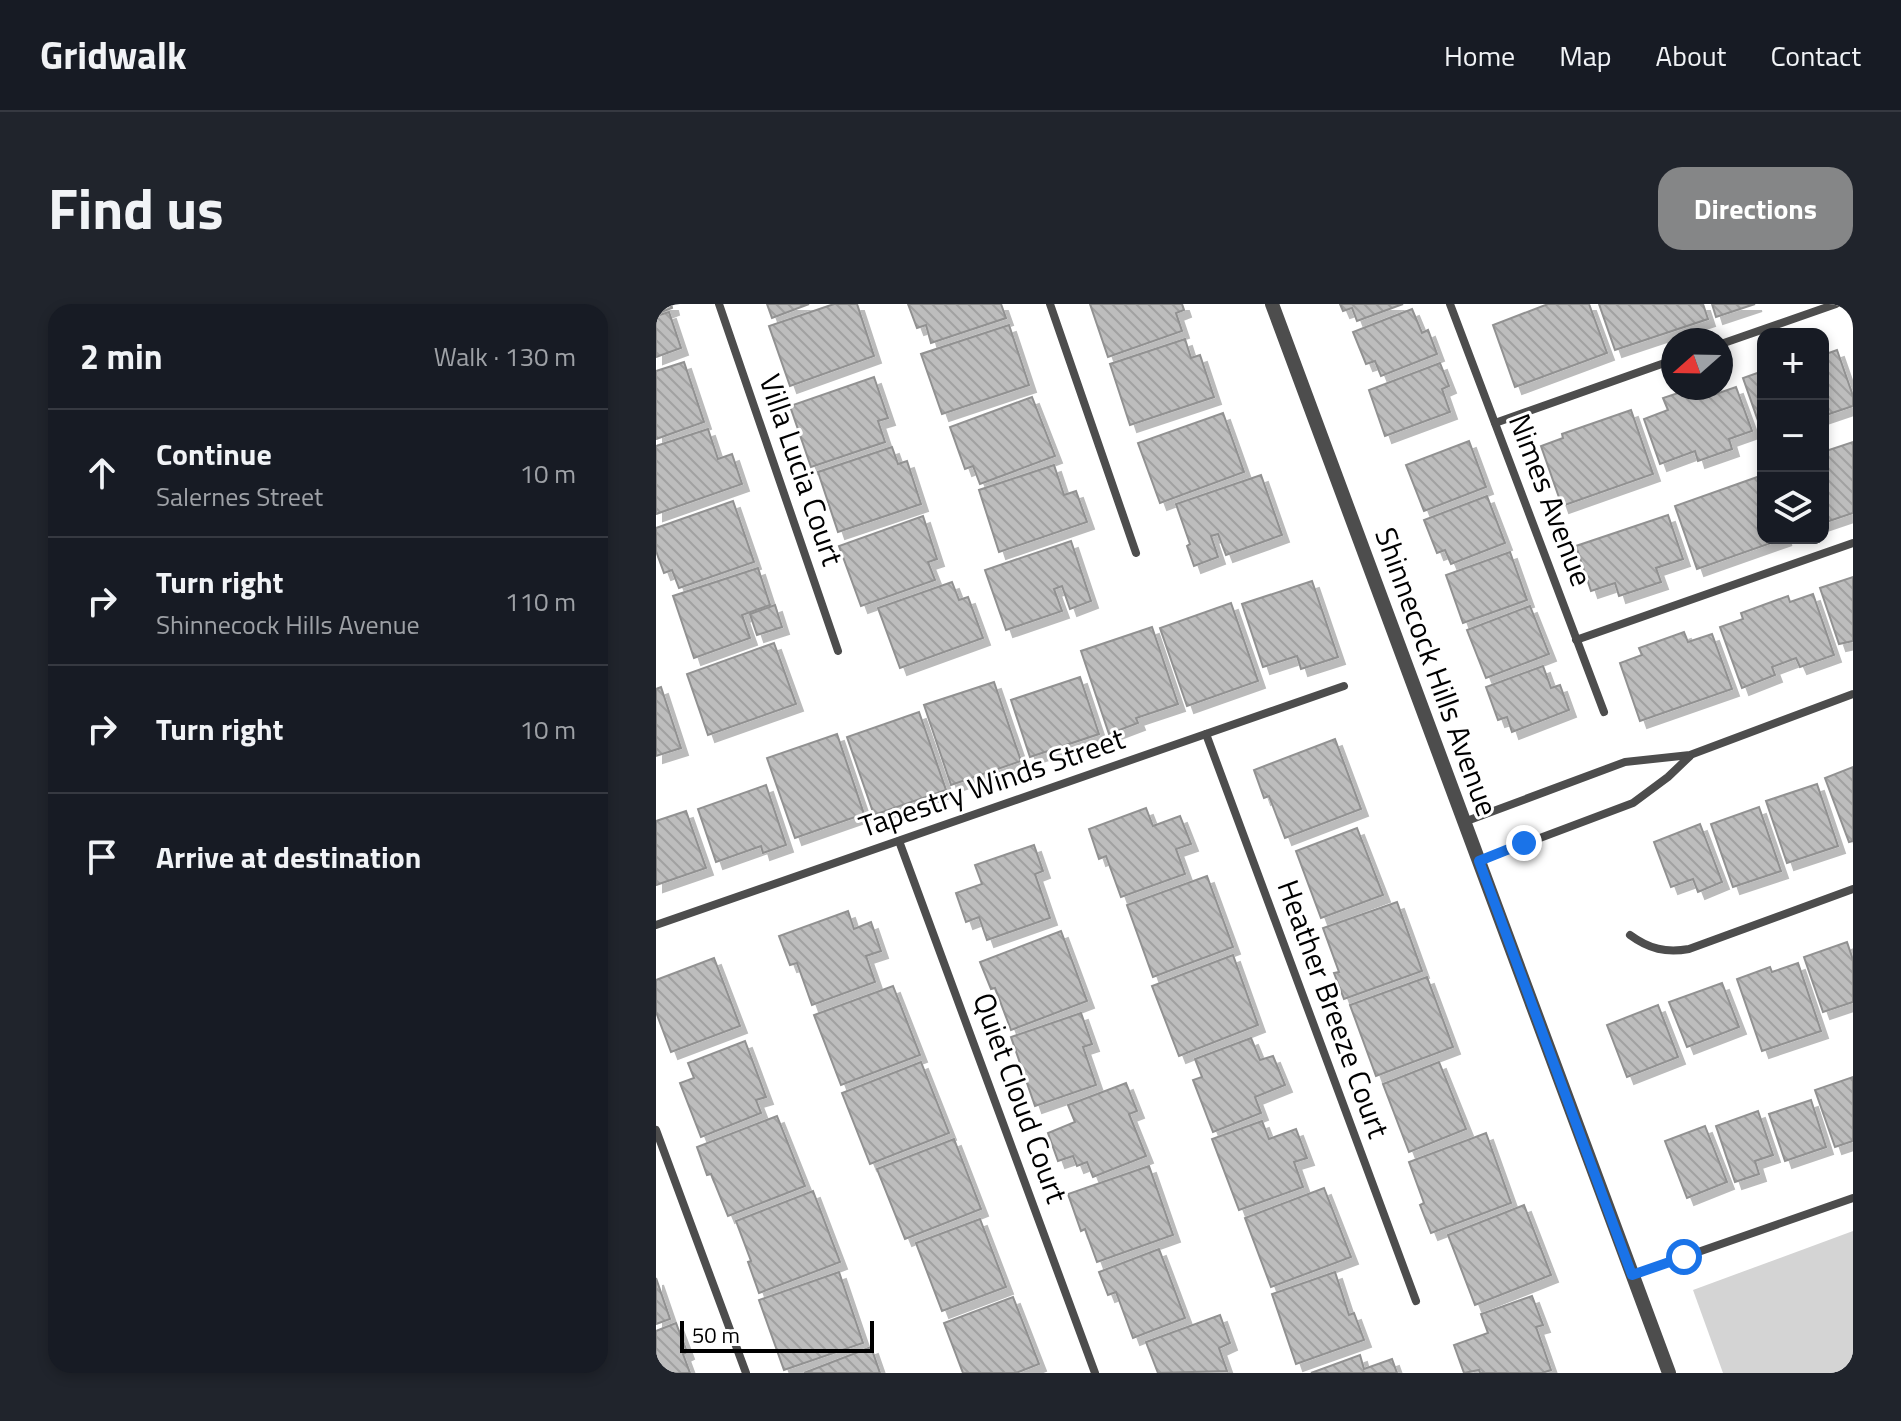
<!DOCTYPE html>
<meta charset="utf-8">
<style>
:root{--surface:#171b24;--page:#20242c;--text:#f1f3f6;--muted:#9ea1a6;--line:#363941;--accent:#858687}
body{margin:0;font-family:"Titillium Web",sans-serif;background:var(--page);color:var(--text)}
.controls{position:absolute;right:24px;top:24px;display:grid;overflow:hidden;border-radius:16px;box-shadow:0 4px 12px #0003}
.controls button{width:72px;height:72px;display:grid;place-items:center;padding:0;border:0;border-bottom:2px solid var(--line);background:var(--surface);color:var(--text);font:40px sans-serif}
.compass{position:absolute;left:1005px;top:24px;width:72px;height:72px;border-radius:50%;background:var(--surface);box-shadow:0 4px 12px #0003;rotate:250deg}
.scale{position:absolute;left:24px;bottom:20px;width:194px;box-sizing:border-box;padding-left:8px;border:4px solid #000;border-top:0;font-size:22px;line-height:28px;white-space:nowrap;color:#000;-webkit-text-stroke:6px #fff;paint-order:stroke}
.stop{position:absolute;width:24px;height:24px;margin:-18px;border:6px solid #1a73e8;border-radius:50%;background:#fff}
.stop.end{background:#1a73e8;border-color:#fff;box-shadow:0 2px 8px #0008}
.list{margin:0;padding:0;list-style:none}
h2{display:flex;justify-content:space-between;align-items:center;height:104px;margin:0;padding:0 32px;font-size:34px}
h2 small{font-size:26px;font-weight:400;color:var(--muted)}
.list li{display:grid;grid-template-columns:52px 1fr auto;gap:24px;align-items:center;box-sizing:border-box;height:128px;padding:0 32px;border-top:2px solid var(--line)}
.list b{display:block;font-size:30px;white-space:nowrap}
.list p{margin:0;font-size:26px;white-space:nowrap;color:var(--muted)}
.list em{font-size:26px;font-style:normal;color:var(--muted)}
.icon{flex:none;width:44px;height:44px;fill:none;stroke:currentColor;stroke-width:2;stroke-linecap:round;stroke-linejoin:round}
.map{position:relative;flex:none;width:1197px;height:1069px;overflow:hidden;border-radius:24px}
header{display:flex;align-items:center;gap:48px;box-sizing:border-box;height:112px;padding:0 40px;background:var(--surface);border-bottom:2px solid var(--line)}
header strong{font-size:38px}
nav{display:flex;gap:44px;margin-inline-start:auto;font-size:28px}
.intro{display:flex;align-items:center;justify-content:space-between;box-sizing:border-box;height:192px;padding:0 48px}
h1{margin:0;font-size:56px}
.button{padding:20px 36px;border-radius:24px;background:var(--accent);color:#fff;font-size:28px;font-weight:700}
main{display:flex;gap:48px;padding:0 48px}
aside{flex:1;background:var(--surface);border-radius:24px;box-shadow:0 4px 12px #0003}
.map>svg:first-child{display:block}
.green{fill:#d4d4d4}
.building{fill:url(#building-back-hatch);stroke:#919191;stroke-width:2;filter:url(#shadow)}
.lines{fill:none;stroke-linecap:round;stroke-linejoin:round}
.minor{stroke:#4d4d4d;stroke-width:8}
.tertiary{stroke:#4d4d4d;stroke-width:14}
.route{stroke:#1a73e8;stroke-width:10}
.labels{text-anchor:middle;stroke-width:6;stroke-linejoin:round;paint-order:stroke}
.street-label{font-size:30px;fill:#000;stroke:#fff}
</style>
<header>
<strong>Gridwalk</strong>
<nav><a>Home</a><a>Map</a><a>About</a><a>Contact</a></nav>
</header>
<div class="intro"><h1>Find us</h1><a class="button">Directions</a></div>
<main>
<aside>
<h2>2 min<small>Walk · 130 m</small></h2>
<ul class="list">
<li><svg class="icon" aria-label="ahead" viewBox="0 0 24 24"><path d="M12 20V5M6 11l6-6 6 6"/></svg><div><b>Continue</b><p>Salernes Street</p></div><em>10 m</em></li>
<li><svg class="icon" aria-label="right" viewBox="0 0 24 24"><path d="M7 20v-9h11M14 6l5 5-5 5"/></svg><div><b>Turn right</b><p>Shinnecock Hills Avenue</p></div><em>110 m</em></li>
<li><svg class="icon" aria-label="right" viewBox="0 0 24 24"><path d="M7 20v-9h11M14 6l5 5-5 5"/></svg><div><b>Turn right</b></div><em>10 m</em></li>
<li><svg class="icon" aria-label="arrive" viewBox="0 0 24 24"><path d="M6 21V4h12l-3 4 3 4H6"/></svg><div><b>Arrive at destination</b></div></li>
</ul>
</aside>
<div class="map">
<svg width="1197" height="1069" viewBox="0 0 1197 1069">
<defs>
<pattern id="building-back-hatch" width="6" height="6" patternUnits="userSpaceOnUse" patternTransform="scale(2)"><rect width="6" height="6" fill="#bdbdbd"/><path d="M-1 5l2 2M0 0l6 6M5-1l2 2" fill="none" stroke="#a1a1a1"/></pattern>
<filter id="shadow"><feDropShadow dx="7" dy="7" stdDeviation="0" flood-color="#0004"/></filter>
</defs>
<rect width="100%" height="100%" fill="#fff"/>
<path class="green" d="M1197,927V1069H1067L1037,986Z"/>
<g class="building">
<path d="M0,0H15L16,4L0,10Z"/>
<path d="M111,0H153L116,14Z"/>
<path d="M178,0H201L218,52L134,82L113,22Z"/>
<path d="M252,0H345L350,14L275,39L270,21L261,24Z"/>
<path d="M434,0H526L528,6L520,9L526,27L452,53Z"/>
<path d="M684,0H747L701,17L696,4L687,7Z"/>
<path d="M892,0H933L951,49L859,83L837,21Z"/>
<path d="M943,0H1047L1052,15L959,46Z"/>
<path d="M1056,0H1099L1060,13Z"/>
<path d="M756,5L766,29L772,26L781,50L725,72L719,57L710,60L697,28Z"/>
<path d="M13,8L25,44L0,53V12Z"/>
<path d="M353,21L373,81L286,110L265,50Z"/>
<path d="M529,35L535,54L544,51L558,93L474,121L454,60Z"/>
<path d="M1181,46L1197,92V102L1167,112V51Z"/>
<path d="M28,58L48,118L0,135V67Z"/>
<path d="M784,59L793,82L786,85L794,108L729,132L713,86Z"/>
<path d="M1107,67V131L1087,74Z"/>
<path d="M218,73L232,114L222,117L229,138L155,163L134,102Z"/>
<path d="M1080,83L1096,127L1073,135L1076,145L1042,157L1039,147L1004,160L988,115L1012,106L1007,94L1037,84H1054L1057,91Z"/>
<path d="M376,93L399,152L324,180L317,162L309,165L294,123Z"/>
<path d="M975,106L997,170L906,202L885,142L907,134L906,130Z"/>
<path d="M567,109L588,168L504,199L482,139Z"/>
<path d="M52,125L62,155L76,150L86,180L0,210V142Z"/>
<path d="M813,137L830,183L768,207L750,161Z"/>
<path d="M1197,138V209L1167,219V148Z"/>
<path d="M236,143L242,160L251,157L265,200L182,228L162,168Z"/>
<path d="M398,161L408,191L420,187L431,218L343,248L323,186Z"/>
<path d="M605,171L626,231L570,251L562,230L555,232L562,253L538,262L531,242L534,240L520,200Z"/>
<path d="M1107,171V234H1129L1041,265L1019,202Z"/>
<path d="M831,192L849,239L795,260L789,246L781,249L768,216Z"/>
<path d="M77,197L98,258L23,284L16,266L8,269L0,247V224Z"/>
<path d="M1012,211L1027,255L1000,264L1005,278L963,292L959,279L935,287L920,242Z"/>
<path d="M267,212L281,255L272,258L279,276L205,302L183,242Z"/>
<path d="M415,237L435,297L414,305L406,282L398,285L406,307L350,326L329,266Z"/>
<path d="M854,248L871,296L807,319L790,271Z"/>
<path d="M102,264L114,301L86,311L94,334L38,354L17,292Z"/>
<path d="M1197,273V337L1183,340L1164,284Z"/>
<path d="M656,277L682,353L645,365L641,352L607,363L586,300Z"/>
<path d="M296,278L303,296L312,293L327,334L244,364L222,304Z"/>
<path d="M1157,290L1178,351L1144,363L1140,354L1116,363L1119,371L1086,384L1064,323L1087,315L1085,309L1132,292L1134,298Z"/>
<path d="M575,299L602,377L531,402L504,324Z"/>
<path d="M119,301L126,323L101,331L94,310Z"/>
<path d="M874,302L893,350L830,374L811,326Z"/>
<path d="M496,323L522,400L480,414L482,419L453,430L425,347Z"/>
<path d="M1028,328L1032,338L1056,330L1076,385L984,417L964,359L986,351L983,344Z"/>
<path d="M118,339L140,400L52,431L31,370Z"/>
<path d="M887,362L895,384L904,381L913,406L856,428L851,413L842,416L830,383Z"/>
<path d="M424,373L443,430L374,453L355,396Z"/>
<path d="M338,378L365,457L295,481L268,401Z"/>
<path d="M5,383L25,444L0,452V385Z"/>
<path d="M263,408L290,486L218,511L191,433Z"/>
<path d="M181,430L208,510L139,534L111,454Z"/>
<path d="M679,435L705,505L629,534L613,492L608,494L598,466Z"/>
<path d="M1197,463V537L1193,538L1169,474Z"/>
<path d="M1161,480L1182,542L1131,559L1110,497Z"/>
<path d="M110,481L130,541L107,549L105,542L60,558L42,505Z"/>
<path d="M1103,503L1125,567L1077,583L1055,520Z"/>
<path d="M490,504L497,522L524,512L535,540L520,545L529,570L465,593L450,552L443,555L433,525Z"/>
<path d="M30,507L50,564L0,581V517Z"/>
<path d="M1044,520L1066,578L1042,588L1037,575L1015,583L998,538Z"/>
<path d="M701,524L727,591L665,614L640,547Z"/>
<path d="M378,541L387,567L379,570L394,614L331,636L323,613L310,618L300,589L326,580L319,561Z"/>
<path d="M551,572L577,643L497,673L471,601Z"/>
<path d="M741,598L766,667L688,695L678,669L683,668L667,624Z"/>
<path d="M192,607L198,625L215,618L225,647L210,652L219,678L156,701L141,659L134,661L123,632Z"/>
<path d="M405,627L431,697L355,726L339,684L335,685L324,658Z"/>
<path d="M1191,638L1197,656V698L1167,708L1148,653Z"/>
<path d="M577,651L602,721L523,752L496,682Z"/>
<path d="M58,654L84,722L15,748L0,708V676Z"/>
<path d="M1142,659L1165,727L1106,747L1081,675L1114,663L1116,668Z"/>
<path d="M771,673L797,743L720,772L694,701Z"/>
<path d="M1066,679L1083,723L1031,743L1013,698Z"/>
<path d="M237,682L264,751L185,781L158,711Z"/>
<path d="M1002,701L1022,753L971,773L951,721Z"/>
<path d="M425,709L436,740L427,743L440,781L379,802L355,733Z"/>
<path d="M595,734L604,756L617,752L629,781L599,793L605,809L557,828L537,776L546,773L539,755Z"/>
<path d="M89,737L110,793L100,796L105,809L45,833L24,779L38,774L32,759Z"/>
<path d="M265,758L293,829L214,860L186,789Z"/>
<path d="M783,758L810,825L753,848L727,780Z"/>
<path d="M1197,773V837L1179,843L1159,786Z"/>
<path d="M470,779L481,807L473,810L490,852L437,873L431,858L421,862L417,852L402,857L392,829L419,818L412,801Z"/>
<path d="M1155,796L1170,843L1129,857L1113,810Z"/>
<path d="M1102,807L1117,851L1099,857L1103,870L1079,878L1060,822Z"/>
<path d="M121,812L149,882L72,912L55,870L51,871L41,843Z"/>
<path d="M606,817L613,835L640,825L651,854L638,858L647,883L583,906L556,835Z"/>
<path d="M1049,822L1071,878L1031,894L1009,837Z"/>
<path d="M830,829L855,899L775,929L764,901L768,899L753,858Z"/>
<path d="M298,835L325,905L249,935L221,865Z"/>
<path d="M493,862L517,931L441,958L429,925L425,927L412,890Z"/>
<path d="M668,884L695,953L615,983L589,914Z"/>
<path d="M157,887L184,958L103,989L92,958L95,957L80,917Z"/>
<path d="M868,901L895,971L819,1001L792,931Z"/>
<path d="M324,915L350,983L286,1007L260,939Z"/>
<path d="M503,945L529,1014L477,1034L460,988L452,991L443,968Z"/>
<path d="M183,968L207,1039L128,1066L103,996Z"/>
<path d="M679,968L693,1011L698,1009L708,1036L640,1060L616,990Z"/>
<path d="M0,974L14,1015L0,1020Z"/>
<path d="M876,992L887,1021L880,1023L895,1066L886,1069H824L823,1066L808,1069L798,1041L832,1029L825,1010Z"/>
<path d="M357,993L383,1060L360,1069H307L288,1019Z"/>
<path d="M564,1011L574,1039L563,1044L571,1067L502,1069L490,1038Z"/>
<path d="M20,1019L31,1048L27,1050L34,1069H0V1027Z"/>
<path d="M215,1043L224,1069H148Z"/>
<path d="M704,1051L708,1065L736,1055L741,1069H655Z"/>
</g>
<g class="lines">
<g class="minor">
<path d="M63,0L182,347"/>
<path d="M394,0L480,249"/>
<path d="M794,0L948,408"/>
<path d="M1065,40L1180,0"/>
<path d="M839,119L1017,56"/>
<path d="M920,336L1197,239"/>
<path d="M550,430L760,997"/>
<path d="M808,518L969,458L1034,451L1197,390"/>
<path d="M243,537L439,1069"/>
<path d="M823,557L977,499L1012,473L1034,452"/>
<path d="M0,621L688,382"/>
<path d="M974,631C993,645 1010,649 1033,645L1197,585"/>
<path d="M0,826L90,1069"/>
<path d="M976,971L1197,894"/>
</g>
<path class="tertiary" d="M616,0L1013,1069"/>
</g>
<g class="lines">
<path class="route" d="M868,539L823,557L976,971L1028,953"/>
</g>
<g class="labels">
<g class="street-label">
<text transform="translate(145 166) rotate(71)" y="10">Villa Lucia Court</text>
<text transform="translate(894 196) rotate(69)" y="10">Nimes Avenue</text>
<text transform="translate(780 368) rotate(70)" y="10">Shinnecock Hills Avenue</text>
<text transform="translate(336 479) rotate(-19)" y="10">Tapestry Winds Street</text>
<text transform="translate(677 705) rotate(70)" y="10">Heather Breeze Court</text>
<text transform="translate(364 794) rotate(70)" y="10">Quiet Cloud Court</text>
</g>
</g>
</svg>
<div class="controls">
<button>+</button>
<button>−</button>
<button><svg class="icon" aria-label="layers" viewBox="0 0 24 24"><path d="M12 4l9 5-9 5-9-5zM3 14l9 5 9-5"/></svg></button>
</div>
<svg class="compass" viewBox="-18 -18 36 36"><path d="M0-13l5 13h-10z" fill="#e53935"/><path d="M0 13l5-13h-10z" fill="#9ea1a6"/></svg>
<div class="scale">50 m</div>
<div class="stop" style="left:1028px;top:953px"></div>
<div class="stop end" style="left:868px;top:539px"></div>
</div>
</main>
